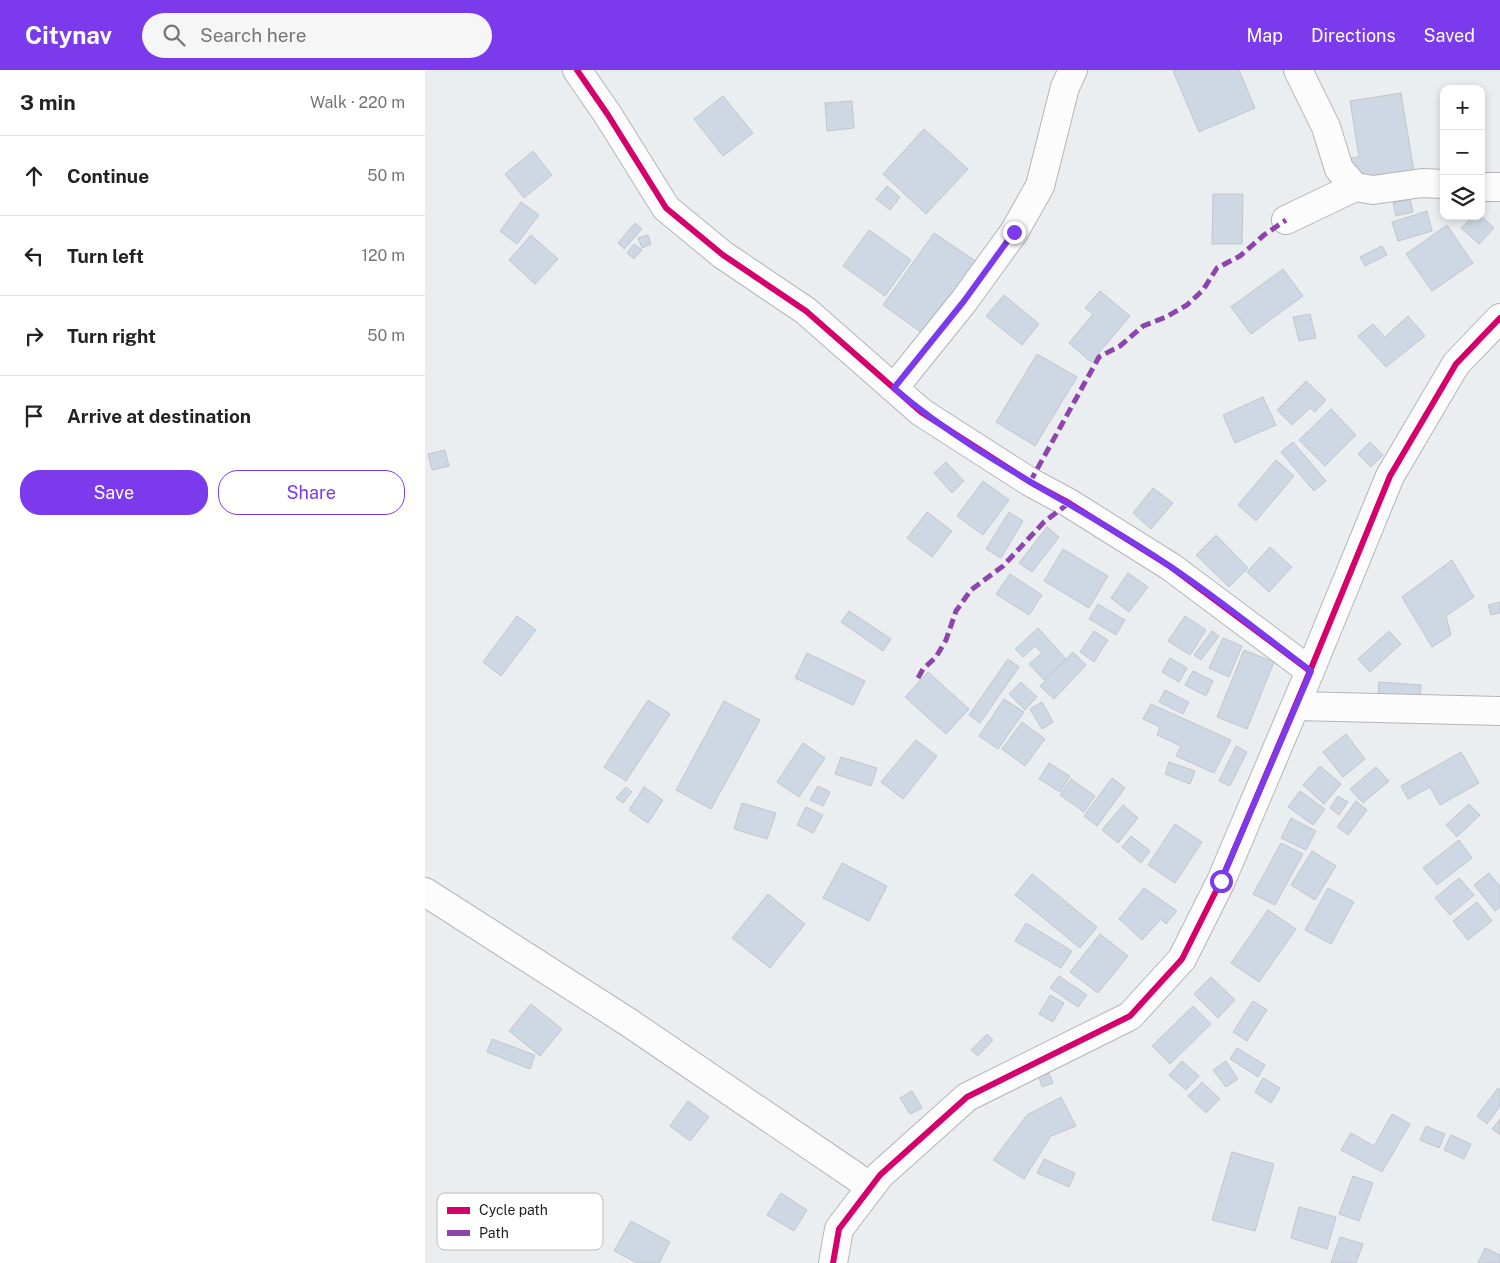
<!DOCTYPE html>
<meta charset="utf-8">
<style>
:root{--surface:#fff;--page:#f6f6f6;--text:#222;--muted:#767676;--line:#e0e0e0;--accent:#7c3aed}
body{margin:0;font-family:"Public Sans",sans-serif;background:var(--page);color:var(--text)}
.controls{position:absolute;right:15px;top:15px;display:grid;overflow:hidden;border-radius:10px;box-shadow:0 2px 8px #0003}
.controls button{width:45px;height:45px;display:grid;place-items:center;padding:0;border:0;border-bottom:1px solid var(--line);background:var(--surface);color:var(--text);font:25px sans-serif}
.stop{position:absolute;width:15px;height:15px;margin:-11px;border:4px solid #7c3aed;border-radius:50%;background:#fff}
.stop.end{background:#7c3aed;border-color:#fff;box-shadow:0 1px 5px #0008}
.list{margin:0;padding:0;list-style:none}
h2{display:flex;justify-content:space-between;align-items:center;height:65px;margin:0;padding:0 20px;font-size:21px}
h2 small{font-size:16px;font-weight:400;color:var(--muted)}
.list li{display:grid;grid-template-columns:32px 1fr auto;gap:15px;align-items:center;box-sizing:border-box;height:80px;padding:0 20px;border-top:1px solid var(--line)}
.list b{display:block;font-size:19px;white-space:nowrap}
.list em{font-size:16px;font-style:normal;color:var(--muted)}
.actions{display:flex;gap:10px;padding:15px 20px}
.actions a{flex:1;padding:11px 0;border:1px solid var(--accent);border-radius:20px;text-align:center;font-size:18px;color:var(--accent)}
.actions .main{background:var(--accent);color:#fff}
.icon{flex:none;width:28px;height:28px;fill:none;stroke:currentColor;stroke-width:2;stroke-linecap:round;stroke-linejoin:round}
.map{position:relative;flex:none;width:1075px;height:1193px;overflow:hidden}
header{display:flex;align-items:center;gap:30px;box-sizing:border-box;height:70px;padding:0 25px;background:var(--accent);color:#fff}
header strong{font-size:24px}
nav{display:flex;gap:28px;margin-inline-start:auto;font-size:18px}
.search{width:350px;height:45px;background:var(--page);display:flex;align-items:center;gap:12px;box-sizing:border-box;padding:0 18px;border-radius:28px;color:var(--muted);font-size:19px}
main{display:flex}
aside{flex:1;background:var(--surface)}
.map>svg:first-child{display:block}
.building{fill:#cdd8e4;stroke:#c4c6c9}
.lines{fill:none;stroke-linecap:round;stroke-linejoin:round}
.minor-casing{stroke:#b3b5b8;stroke-width:30}
.minor{stroke:#fcfcfd;stroke-width:28}
.quiet{stroke:#8e44ad;stroke-width:5;stroke-dasharray:10 5;stroke-linecap:butt}
.cycleway-casing{stroke:#fff;stroke-width:9}
.cycleway{stroke:#d6006c;stroke-width:6}
.route{stroke:#7c3aed;stroke-width:6}
.key{fill:#fff;stroke:#bbbcbc;stroke-width:1}
.key-label{font-size:14px;fill:#1c1e21}
</style>
<header>
<strong>Citynav</strong>
<div class="search"><svg class="icon" aria-label="search" viewBox="0 0 24 24"><circle cx="10" cy="10" r="6"/><path d="M15 15l6 6"/></svg>Search here</div>
<nav><a>Map</a><a>Directions</a><a>Saved</a></nav>
</header>
<main>
<aside>
<h2>3 min<small>Walk · 220 m</small></h2>
<ul class="list">
<li><svg class="icon" aria-label="ahead" viewBox="0 0 24 24"><path d="M12 20V5M6 11l6-6 6 6"/></svg><div><b>Continue</b></div><em>50 m</em></li>
<li><svg class="icon" aria-label="left" viewBox="0 0 24 24"><path d="M17 20v-9H6M10 6l-5 5 5 5"/></svg><div><b>Turn left</b></div><em>120 m</em></li>
<li><svg class="icon" aria-label="right" viewBox="0 0 24 24"><path d="M7 20v-9h11M14 6l5 5-5 5"/></svg><div><b>Turn right</b></div><em>50 m</em></li>
<li><svg class="icon" aria-label="arrive" viewBox="0 0 24 24"><path d="M6 21V4h12l-3 4 3 4H6"/></svg><div><b>Arrive at destination</b></div></li>
</ul>
<div class="actions"><a class="main">Save</a><a>Share</a></div>
</aside>
<div class="map">
<svg width="1075" height="1193" viewBox="0 0 1075 1193">
<rect width="100%" height="100%" fill="#ebeef1"/>
<g class="building">
<path d="M751,0H814L830,38L774,62L748,1Z"/>
<path d="M976,23L989,101L930,111L926,88L934,87L925,31Z"/>
<path d="M298,26L328,63L298,86L269,49Z"/>
<path d="M427,31L429,58L402,61L400,33Z"/>
<path d="M499,59L543,99L501,144L458,104Z"/>
<path d="M108,81L127,105L99,128L80,104Z"/>
<path d="M462,116L475,127L465,140L451,129Z"/>
<path d="M788,124H818L817,174H787Z"/>
<path d="M985,129L988,142L971,146L968,133Z"/>
<path d="M96,132L114,145L92,174L75,161Z"/>
<path d="M1002,141L1007,161L973,171L967,152Z"/>
<path d="M1048,146H1056L1069,158L1054,174L1036,158Z"/>
<path d="M210,153L217,159L199,179L193,173Z"/>
<path d="M1022,155L1048,193L1007,221L981,184Z"/>
<path d="M444,160L486,190L460,226L418,196Z"/>
<path d="M509,163L552,192L500,265L458,235Z"/>
<path d="M106,165L133,189L110,214L84,190Z"/>
<path d="M223,165L226,174L217,178L213,168Z"/>
<path d="M209,174L217,180L209,189L202,183Z"/>
<path d="M957,176L962,185L940,196L935,187Z"/>
<path d="M858,199L878,226L826,264L806,237Z"/>
<path d="M675,221L705,246L666,292L644,273L668,244L660,238Z"/>
<path d="M579,225L614,254L597,275L561,246Z"/>
<path d="M885,244L891,268L874,271L868,247Z"/>
<path d="M983,246L1000,266L961,297L933,266L948,254L960,267Z"/>
<path d="M612,284L652,307L610,376L571,352Z"/>
<path d="M881,311L901,330L890,342L885,338L867,355L852,340Z"/>
<path d="M838,327L851,355L810,373L798,345Z"/>
<path d="M906,339L931,365L900,396L874,370Z"/>
<path d="M868,372L901,411L889,421L856,382Z"/>
<path d="M945,372L958,385L946,397L933,384Z"/>
<path d="M20,380L24,396L7,400L3,384Z"/>
<path d="M851,390L869,406L831,451L813,435Z"/>
<path d="M521,392L539,411L527,423L509,403Z"/>
<path d="M558,411L584,430L558,465L532,446Z"/>
<path d="M728,418L748,433L726,459L708,443Z"/>
<path d="M502,442L527,461L507,487L482,468Z"/>
<path d="M584,442L598,451L576,488L561,479Z"/>
<path d="M622,457L634,467L607,502L594,493Z"/>
<path d="M791,465L823,498L804,517L771,485Z"/>
<path d="M845,477L867,497L844,522L822,502Z"/>
<path d="M638,479L683,506L664,538L619,511Z"/>
<path d="M1027,490L1049,527L1021,546L1026,565L1007,577L977,527Z"/>
<path d="M703,503L723,517L704,542L686,528Z"/>
<path d="M585,504L617,525L604,545L571,524Z"/>
<path d="M1075,532V543L1066,545L1063,535Z"/>
<path d="M673,534L700,550L691,565L664,549Z"/>
<path d="M424,541L466,569L458,581L416,552Z"/>
<path d="M92,546L111,560L76,606L58,592Z"/>
<path d="M760,546L781,560L765,585L743,571Z"/>
<path d="M613,558L641,589L619,610L604,594L617,583L610,576L598,587L590,579Z"/>
<path d="M669,561L683,570L669,592L655,582Z"/>
<path d="M787,561L794,566L776,590L769,585Z"/>
<path d="M964,561L976,574L945,602L933,589Z"/>
<path d="M798,568L817,576L804,607L784,598Z"/>
<path d="M819,580L849,592L822,659L792,647Z"/>
<path d="M648,582L661,595L629,629L615,616Z"/>
<path d="M382,583L440,611L428,635L370,608Z"/>
<path d="M745,588L762,598L754,612L737,602Z"/>
<path d="M583,589L594,597L555,653L544,645Z"/>
<path d="M768,601L788,611L781,626L760,615Z"/>
<path d="M503,602L544,639L521,664L480,627Z"/>
<path d="M596,612L612,627L600,640L584,624Z"/>
<path d="M954,612L996,615L995,630L953,627Z"/>
<path d="M740,620L764,632L758,644L734,632Z"/>
<path d="M579,629L599,642L573,679L554,666Z"/>
<path d="M223,630L245,644L201,711L179,697Z"/>
<path d="M299,631L335,650L286,739L251,720Z"/>
<path d="M617,632L628,652L617,659L605,639Z"/>
<path d="M726,634L806,670L789,703L751,686L756,676L732,665L735,657L718,649Z"/>
<path d="M597,652L620,669L600,696L577,679Z"/>
<path d="M921,664L940,689L918,707L898,682Z"/>
<path d="M491,670L512,686L478,729L456,712Z"/>
<path d="M378,673L400,688L374,727L352,712Z"/>
<path d="M811,676L822,682L805,716L794,711Z"/>
<path d="M1036,682L1054,713L1015,735L1005,717L983,729L976,716Z"/>
<path d="M416,687L452,698L446,716L410,704Z"/>
<path d="M744,692L770,701L765,714L740,704Z"/>
<path d="M624,693L645,706L635,722L614,709Z"/>
<path d="M895,696L916,714L899,734L878,715Z"/>
<path d="M951,697L964,711L938,733L925,719Z"/>
<path d="M687,708L700,718L672,756L659,746Z"/>
<path d="M646,709L670,726L659,742L635,725Z"/>
<path d="M393,716L405,722L398,736L385,730Z"/>
<path d="M201,717L207,722L198,733L191,728Z"/>
<path d="M219,717L238,730L223,753L204,740Z"/>
<path d="M875,721L900,739L888,755L863,737Z"/>
<path d="M913,726L923,732L914,745L905,738Z"/>
<path d="M931,731L942,740L923,765L912,757Z"/>
<path d="M317,733L351,743L342,769L309,759Z"/>
<path d="M1044,734L1055,745L1032,767L1021,755Z"/>
<path d="M698,735L713,748L693,773L677,760Z"/>
<path d="M381,737L398,745L388,763L372,755Z"/>
<path d="M866,748L891,761L881,780L856,768Z"/>
<path d="M750,754L777,772L750,813L723,795Z"/>
<path d="M706,766L725,781L716,793L697,777Z"/>
<path d="M1034,770L1047,788L1012,815L998,798Z"/>
<path d="M856,773L878,784L850,835L828,824Z"/>
<path d="M887,781L911,796L890,830L866,815Z"/>
<path d="M417,793L462,816L444,851L398,828Z"/>
<path d="M1064,803L1075,816V837L1070,841L1049,815Z"/>
<path d="M607,804L672,857L655,878L590,825Z"/>
<path d="M1034,808L1049,825L1025,845L1010,828Z"/>
<path d="M719,818L752,841L741,854L736,849L717,870L694,849Z"/>
<path d="M903,818L929,832L906,874L880,860Z"/>
<path d="M343,824L380,854L345,898L307,868Z"/>
<path d="M1052,832L1067,851L1043,870L1028,851Z"/>
<path d="M843,840L871,859L834,912L806,893Z"/>
<path d="M601,853L647,881L636,898L590,871Z"/>
<path d="M675,864L703,886L673,923L645,902Z"/>
<path d="M634,906L662,925L653,937L625,918Z"/>
<path d="M786,907L810,930L793,948L769,924Z"/>
<path d="M625,925L639,933L628,952L614,944Z"/>
<path d="M828,931L842,940L822,971L808,962Z"/>
<path d="M106,934L137,959L115,986L84,961Z"/>
<path d="M768,936L786,954L745,994L727,976Z"/>
<path d="M562,964L568,970L553,986L546,980Z"/>
<path d="M67,969L110,985L105,999L62,982Z"/>
<path d="M812,978L840,995L833,1007L805,989Z"/>
<path d="M757,991L774,1006L761,1020L744,1005Z"/>
<path d="M801,991L813,1009L801,1017L788,1000Z"/>
<path d="M624,1003L628,1013L617,1017L614,1007Z"/>
<path d="M838,1008L855,1018L846,1033L830,1022Z"/>
<path d="M777,1012L795,1029L781,1043L763,1026Z"/>
<path d="M1073,1018L1075,1020V1036L1062,1054L1052,1046Z"/>
<path d="M487,1021L497,1038L485,1044L475,1028Z"/>
<path d="M636,1027L651,1056L626,1066L599,1109L568,1090L602,1045Z"/>
<path d="M263,1031L284,1047L265,1071L245,1056Z"/>
<path d="M967,1044L985,1054L957,1102L916,1080L926,1063L949,1076Z"/>
<path d="M1075,1049V1065L1067,1059Z"/>
<path d="M1001,1056L1020,1064L1014,1078L995,1070Z"/>
<path d="M1026,1065L1046,1074L1039,1089L1019,1080Z"/>
<path d="M807,1082L849,1094L830,1161L787,1150Z"/>
<path d="M619,1089L650,1103L644,1117L612,1103Z"/>
<path d="M928,1106L948,1113L934,1151L914,1144Z"/>
<path d="M356,1123L382,1140L369,1161L342,1145Z"/>
<path d="M874,1137L911,1147L902,1179L866,1168Z"/>
<path d="M206,1151L245,1172L234,1193H212L189,1181Z"/>
<path d="M915,1167L938,1174L931,1193H906Z"/>
<path d="M1060,1178L1075,1185V1193H1053Z"/>
</g>
<g class="lines">
<defs>
<g id="minor">
<path d="M152,0L183,45L241,138L298,185L381,241L496,342L605,412L644,433L746,497L885,601"/>
<path d="M873,0L901,57L914,99L930,117L948,120L997,113L1019,114"/>
<path d="M1056,117H1075"/>
<path d="M861,150L930,117"/>
<path d="M469,318L539,231L589,162L615,116L640,17L648,0"/>
<path d="M871,636L1075,641"/>
<path d="M0,822L203,952L446,1117"/>
<path d="M408,1193L414,1159L455,1105L542,1027L705,946L757,889L796,811L885,601L965,406L1031,294L1075,248"/>
</g>
</defs>
<use href="#minor" class="minor-casing"/>
<use href="#minor" class="minor"/>
<g class="quiet">
<path d="M605,412L674,287L695,276L718,256L741,247L762,235L778,220L792,198L815,186L839,165L861,150"/>
<path d="M493,608L498,599L511,587L521,570L531,541L546,520L578,496L619,452L644,433"/>
</g>
<defs>
<g id="cycleway">
<path d="M152,0L183,45L241,138L298,185L381,241L496,342L605,412L644,433L746,497L885,601"/>
<path d="M408,1193L414,1159L455,1105L542,1027L705,946L757,889L796,811L885,601L965,406L1031,294L1075,248"/>
</g>
</defs>
<use href="#cycleway" class="cycleway-casing"/>
<use href="#cycleway" class="cycleway"/>
</g>
<g class="lines">
<path class="route" d="M589,162L539,231L469,318C552,390 655,435 746,497C794,529 839,566 886,601L796,811"/>
</g>
<rect x="12" y="1123" width="166" height="57" rx="8" class="key"/>
<rect x="22" y="1137" width="23" height="7" fill="#d6006c"/>
<rect x="22" y="1160" width="23" height="6" fill="#8e44ad"/>
<g class="key-label">
<text x="54" y="1145">Cycle path</text>
<text x="54" y="1168">Path</text>
</g>
</svg>
<div class="controls">
<button>+</button>
<button>−</button>
<button><svg class="icon" aria-label="layers" viewBox="0 0 24 24"><path d="M12 4l9 5-9 5-9-5zM3 14l9 5 9-5"/></svg></button>
</div>
<div class="stop" style="left:796px;top:811px"></div>
<div class="stop end" style="left:589px;top:162px"></div>
</div>
</main>
